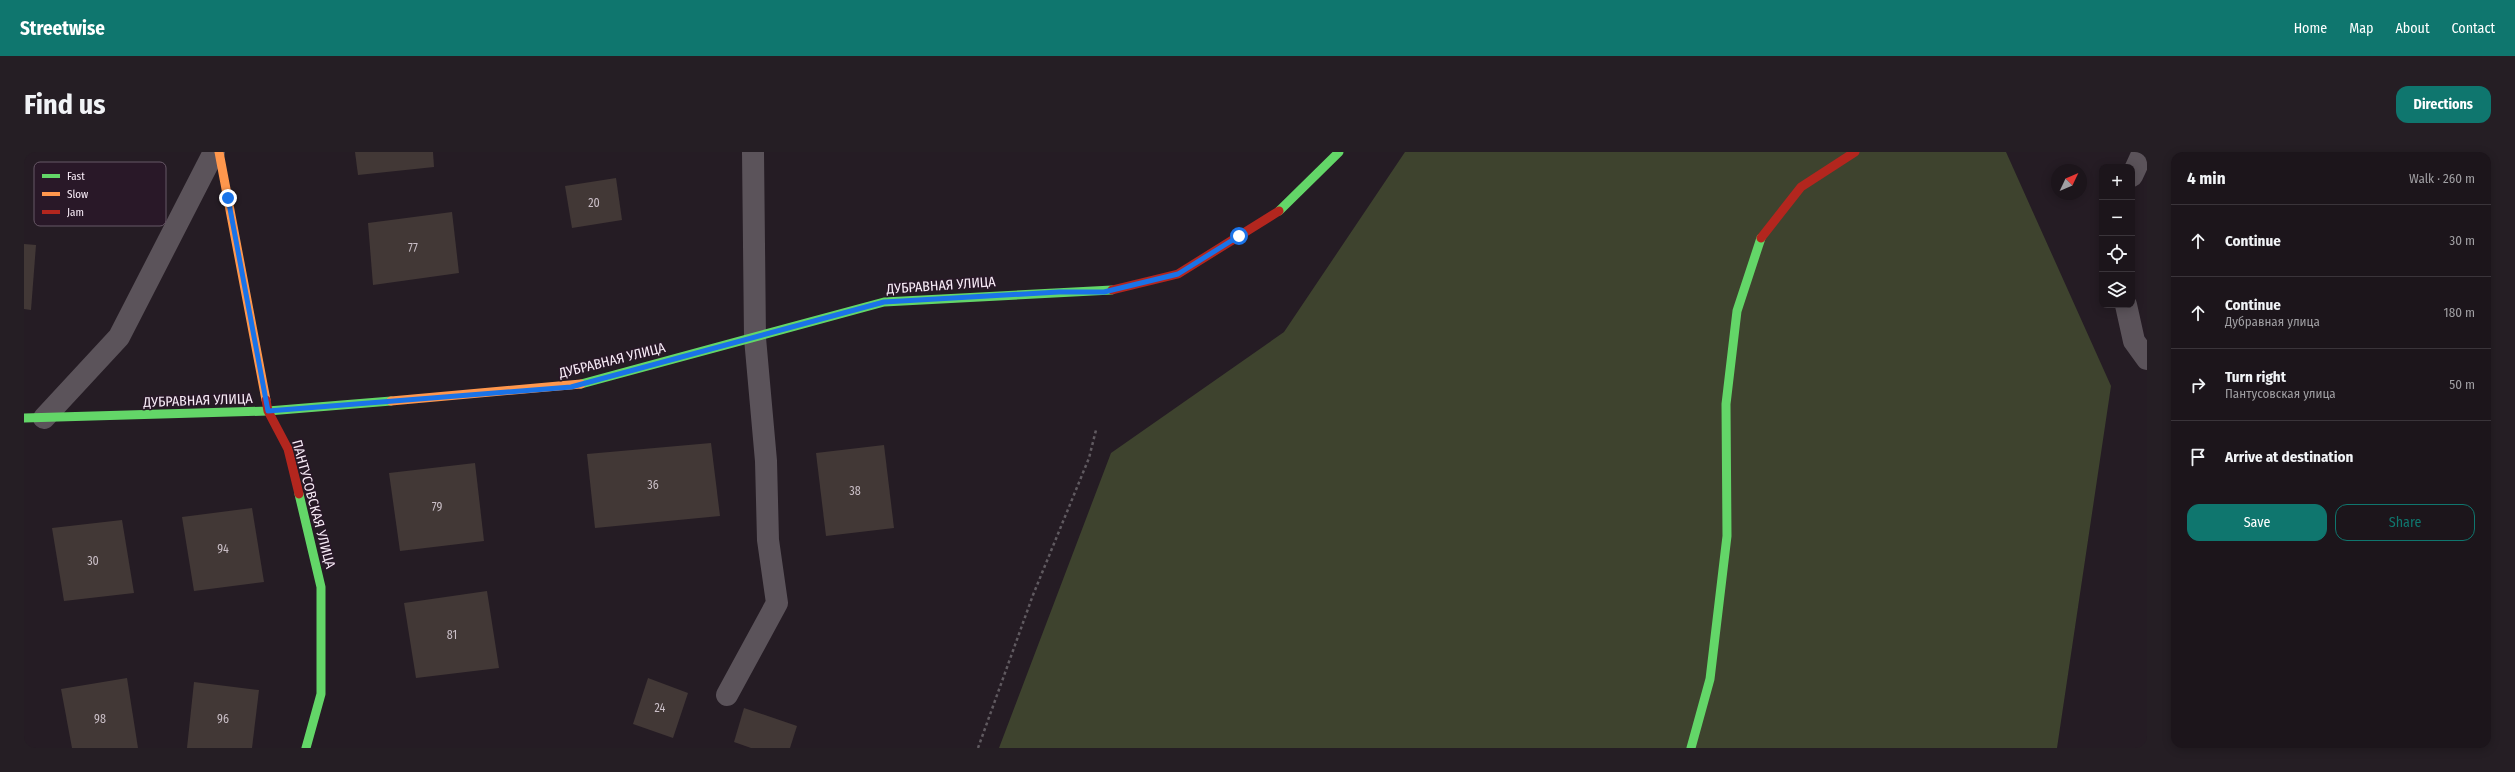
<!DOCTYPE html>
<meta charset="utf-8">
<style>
:root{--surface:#1c151b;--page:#251e24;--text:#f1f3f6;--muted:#a09fa3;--line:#3a343a;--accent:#0f766e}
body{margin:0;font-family:"Fira Sans Condensed",sans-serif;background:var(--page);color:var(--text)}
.controls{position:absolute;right:12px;top:12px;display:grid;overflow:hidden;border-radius:8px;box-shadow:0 2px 10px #0003}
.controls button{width:36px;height:36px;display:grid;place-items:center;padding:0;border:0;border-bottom:1px solid var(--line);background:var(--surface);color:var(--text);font:20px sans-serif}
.compass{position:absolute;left:2027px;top:12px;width:36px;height:36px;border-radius:50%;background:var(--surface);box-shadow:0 2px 10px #0003;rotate:46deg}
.stop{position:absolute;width:12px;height:12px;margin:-9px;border:3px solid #1a73e8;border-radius:50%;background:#fff}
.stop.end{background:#1a73e8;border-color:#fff;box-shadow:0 1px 4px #0008}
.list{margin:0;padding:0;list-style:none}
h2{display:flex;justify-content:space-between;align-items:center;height:52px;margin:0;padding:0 16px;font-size:17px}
h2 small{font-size:13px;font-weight:400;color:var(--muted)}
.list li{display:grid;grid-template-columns:26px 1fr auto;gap:12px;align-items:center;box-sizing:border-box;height:72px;padding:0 16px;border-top:1px solid var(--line)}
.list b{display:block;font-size:15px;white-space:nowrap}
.list p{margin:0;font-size:13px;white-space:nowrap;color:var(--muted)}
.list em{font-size:13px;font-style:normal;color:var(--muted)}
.actions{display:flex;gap:8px;padding:12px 16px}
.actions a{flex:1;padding:9px 0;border:1px solid var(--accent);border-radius:12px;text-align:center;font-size:14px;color:var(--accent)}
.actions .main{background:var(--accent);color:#fff}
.icon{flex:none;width:22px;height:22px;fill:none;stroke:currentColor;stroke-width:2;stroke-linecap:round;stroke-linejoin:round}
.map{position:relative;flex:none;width:2123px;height:596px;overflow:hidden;border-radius:12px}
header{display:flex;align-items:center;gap:24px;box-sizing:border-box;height:56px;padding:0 20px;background:var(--accent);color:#fff}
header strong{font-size:19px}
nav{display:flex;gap:22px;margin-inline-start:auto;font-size:14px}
.intro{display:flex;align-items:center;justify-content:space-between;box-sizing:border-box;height:96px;padding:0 24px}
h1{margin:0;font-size:28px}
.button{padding:10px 18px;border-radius:12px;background:var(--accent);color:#fff;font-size:14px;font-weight:700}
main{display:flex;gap:24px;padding:0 24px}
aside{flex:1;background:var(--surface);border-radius:12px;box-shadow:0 2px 10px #0003}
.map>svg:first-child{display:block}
.green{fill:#3e432e}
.building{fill:#423836}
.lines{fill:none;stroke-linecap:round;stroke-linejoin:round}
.path{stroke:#605a60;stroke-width:2.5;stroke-dasharray:3 3;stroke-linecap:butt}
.street{stroke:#5b535a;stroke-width:22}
.fast{stroke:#63d668;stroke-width:9}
.slow{stroke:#ff974d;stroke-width:9}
.jam{stroke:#b3261e;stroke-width:9}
.route{stroke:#1a73e8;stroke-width:5}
.labels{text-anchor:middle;stroke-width:3;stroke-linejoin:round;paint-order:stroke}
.number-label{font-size:12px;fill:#cabfc7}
.street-label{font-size:14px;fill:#f8ecf7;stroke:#291828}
.key{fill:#291828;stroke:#675866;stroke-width:1}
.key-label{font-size:11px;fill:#f8ecf7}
</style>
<header>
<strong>Streetwise</strong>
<nav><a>Home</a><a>Map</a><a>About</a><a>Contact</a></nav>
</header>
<div class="intro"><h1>Find us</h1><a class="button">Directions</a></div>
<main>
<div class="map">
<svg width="2123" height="596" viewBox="0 0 2123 596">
<rect width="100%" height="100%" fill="#251c24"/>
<path class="green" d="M1381,0H1982L2087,234L2033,596H975L1087,301L1260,180Z"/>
<g class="building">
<path d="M331,0H409L410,15L334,23Z"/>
<path d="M592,26L598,68L548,76L541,34Z"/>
<path d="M428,60L435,121L349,133L344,71Z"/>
<path d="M0,92L12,93L7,158L0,157Z"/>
<path d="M687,291L696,364L571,376L563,302Z"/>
<path d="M860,293L870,376L802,384L792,301Z"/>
<path d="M451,311L460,389L376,399L365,321Z"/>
<path d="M228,356L240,430L170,439L158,365Z"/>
<path d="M98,368L110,441L40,449L28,376Z"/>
<path d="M463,439L475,516L392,526L380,451Z"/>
<path d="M103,526L114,596H48L37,537Z"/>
<path d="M624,526L664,541L649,586L609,572Z"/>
<path d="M170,530L235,538L228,596H163Z"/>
<path d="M720,556L773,574L766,596H727L710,590Z"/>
</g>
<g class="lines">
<path class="path" d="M954,596L1009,443L1065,306L1072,278"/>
<g class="street">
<path d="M2108,24L2119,0"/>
<path d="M2102,153L2110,189L2123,207"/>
<path d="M20,266L95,185L190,0"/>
<path d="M703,543L753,451L744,388L742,309L731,186L729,0"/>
</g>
<g class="fast">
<path d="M1255,59L1315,0"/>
<path d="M557,232L860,150L1088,138"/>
<path d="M0,266L244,259L367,249"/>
<path d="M275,342L297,435V542L282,596"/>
<path d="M1667,596L1686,527L1703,384L1702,252L1713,159L1737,86"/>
</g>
<g class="slow">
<path d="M195,0L242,248"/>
<path d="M367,249L557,232"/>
</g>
<g class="jam">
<path d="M1737,86L1777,35L1831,0"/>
<path d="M1088,138L1154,122L1255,59"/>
<path d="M242,248L244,259L264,297L275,342"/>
</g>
</g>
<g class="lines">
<path class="route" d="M204,46L244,259L547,235L860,150L1035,140H1080L1154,122L1215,84"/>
</g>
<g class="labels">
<g class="number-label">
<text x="570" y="55">20</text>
<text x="389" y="100">77</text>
<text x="629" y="337">36</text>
<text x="831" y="343">38</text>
<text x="413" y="359">79</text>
<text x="199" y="401">94</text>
<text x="69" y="413">30</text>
<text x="428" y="487">81</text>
<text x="636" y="560">24</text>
<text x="76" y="571">98</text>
<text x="199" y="571">96</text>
</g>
<g class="street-label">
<text transform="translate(917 133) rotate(-4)" y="5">ДУБРАВНАЯ УЛИЦА</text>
<text transform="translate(588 208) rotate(-14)" y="5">ДУБРАВНАЯ УЛИЦА</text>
<text transform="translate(174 248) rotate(-2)" y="5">ДУБРАВНАЯ УЛИЦА</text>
<text transform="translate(290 352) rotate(75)" y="5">ПАНТУСОВСКАЯ УЛИЦА</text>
</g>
</g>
<rect x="10" y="10" width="132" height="64" rx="6" class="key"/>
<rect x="18" y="22" width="18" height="4" fill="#63d668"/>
<rect x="18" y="40" width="18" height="4" fill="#ff974d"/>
<rect x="18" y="58" width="18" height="4" fill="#b3261e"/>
<g class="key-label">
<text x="43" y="28">Fast</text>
<text x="43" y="46">Slow</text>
<text x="43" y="64">Jam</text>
</g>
</svg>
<div class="controls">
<button>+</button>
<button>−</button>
<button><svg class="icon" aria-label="locate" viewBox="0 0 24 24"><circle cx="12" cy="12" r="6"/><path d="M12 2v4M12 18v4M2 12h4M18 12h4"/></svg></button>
<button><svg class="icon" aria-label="layers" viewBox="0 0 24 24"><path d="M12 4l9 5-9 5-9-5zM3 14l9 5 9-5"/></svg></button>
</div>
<svg class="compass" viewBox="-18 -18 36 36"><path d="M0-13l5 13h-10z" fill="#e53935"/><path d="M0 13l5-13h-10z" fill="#a09fa3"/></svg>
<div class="stop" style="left:1215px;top:84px"></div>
<div class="stop end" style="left:204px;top:46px"></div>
</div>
<aside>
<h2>4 min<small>Walk · 260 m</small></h2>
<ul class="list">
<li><svg class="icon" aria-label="ahead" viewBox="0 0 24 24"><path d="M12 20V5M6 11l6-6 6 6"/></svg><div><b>Continue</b></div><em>30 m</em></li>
<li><svg class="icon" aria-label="ahead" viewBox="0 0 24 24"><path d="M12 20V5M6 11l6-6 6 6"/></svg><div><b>Continue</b><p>Дубравная улица</p></div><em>180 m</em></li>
<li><svg class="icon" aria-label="right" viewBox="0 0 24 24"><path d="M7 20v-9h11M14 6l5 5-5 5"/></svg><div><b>Turn right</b><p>Пантусовская улица</p></div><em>50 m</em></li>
<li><svg class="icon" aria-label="arrive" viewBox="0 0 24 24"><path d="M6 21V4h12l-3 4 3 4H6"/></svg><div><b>Arrive at destination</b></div></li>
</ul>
<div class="actions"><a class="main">Save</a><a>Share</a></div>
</aside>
</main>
